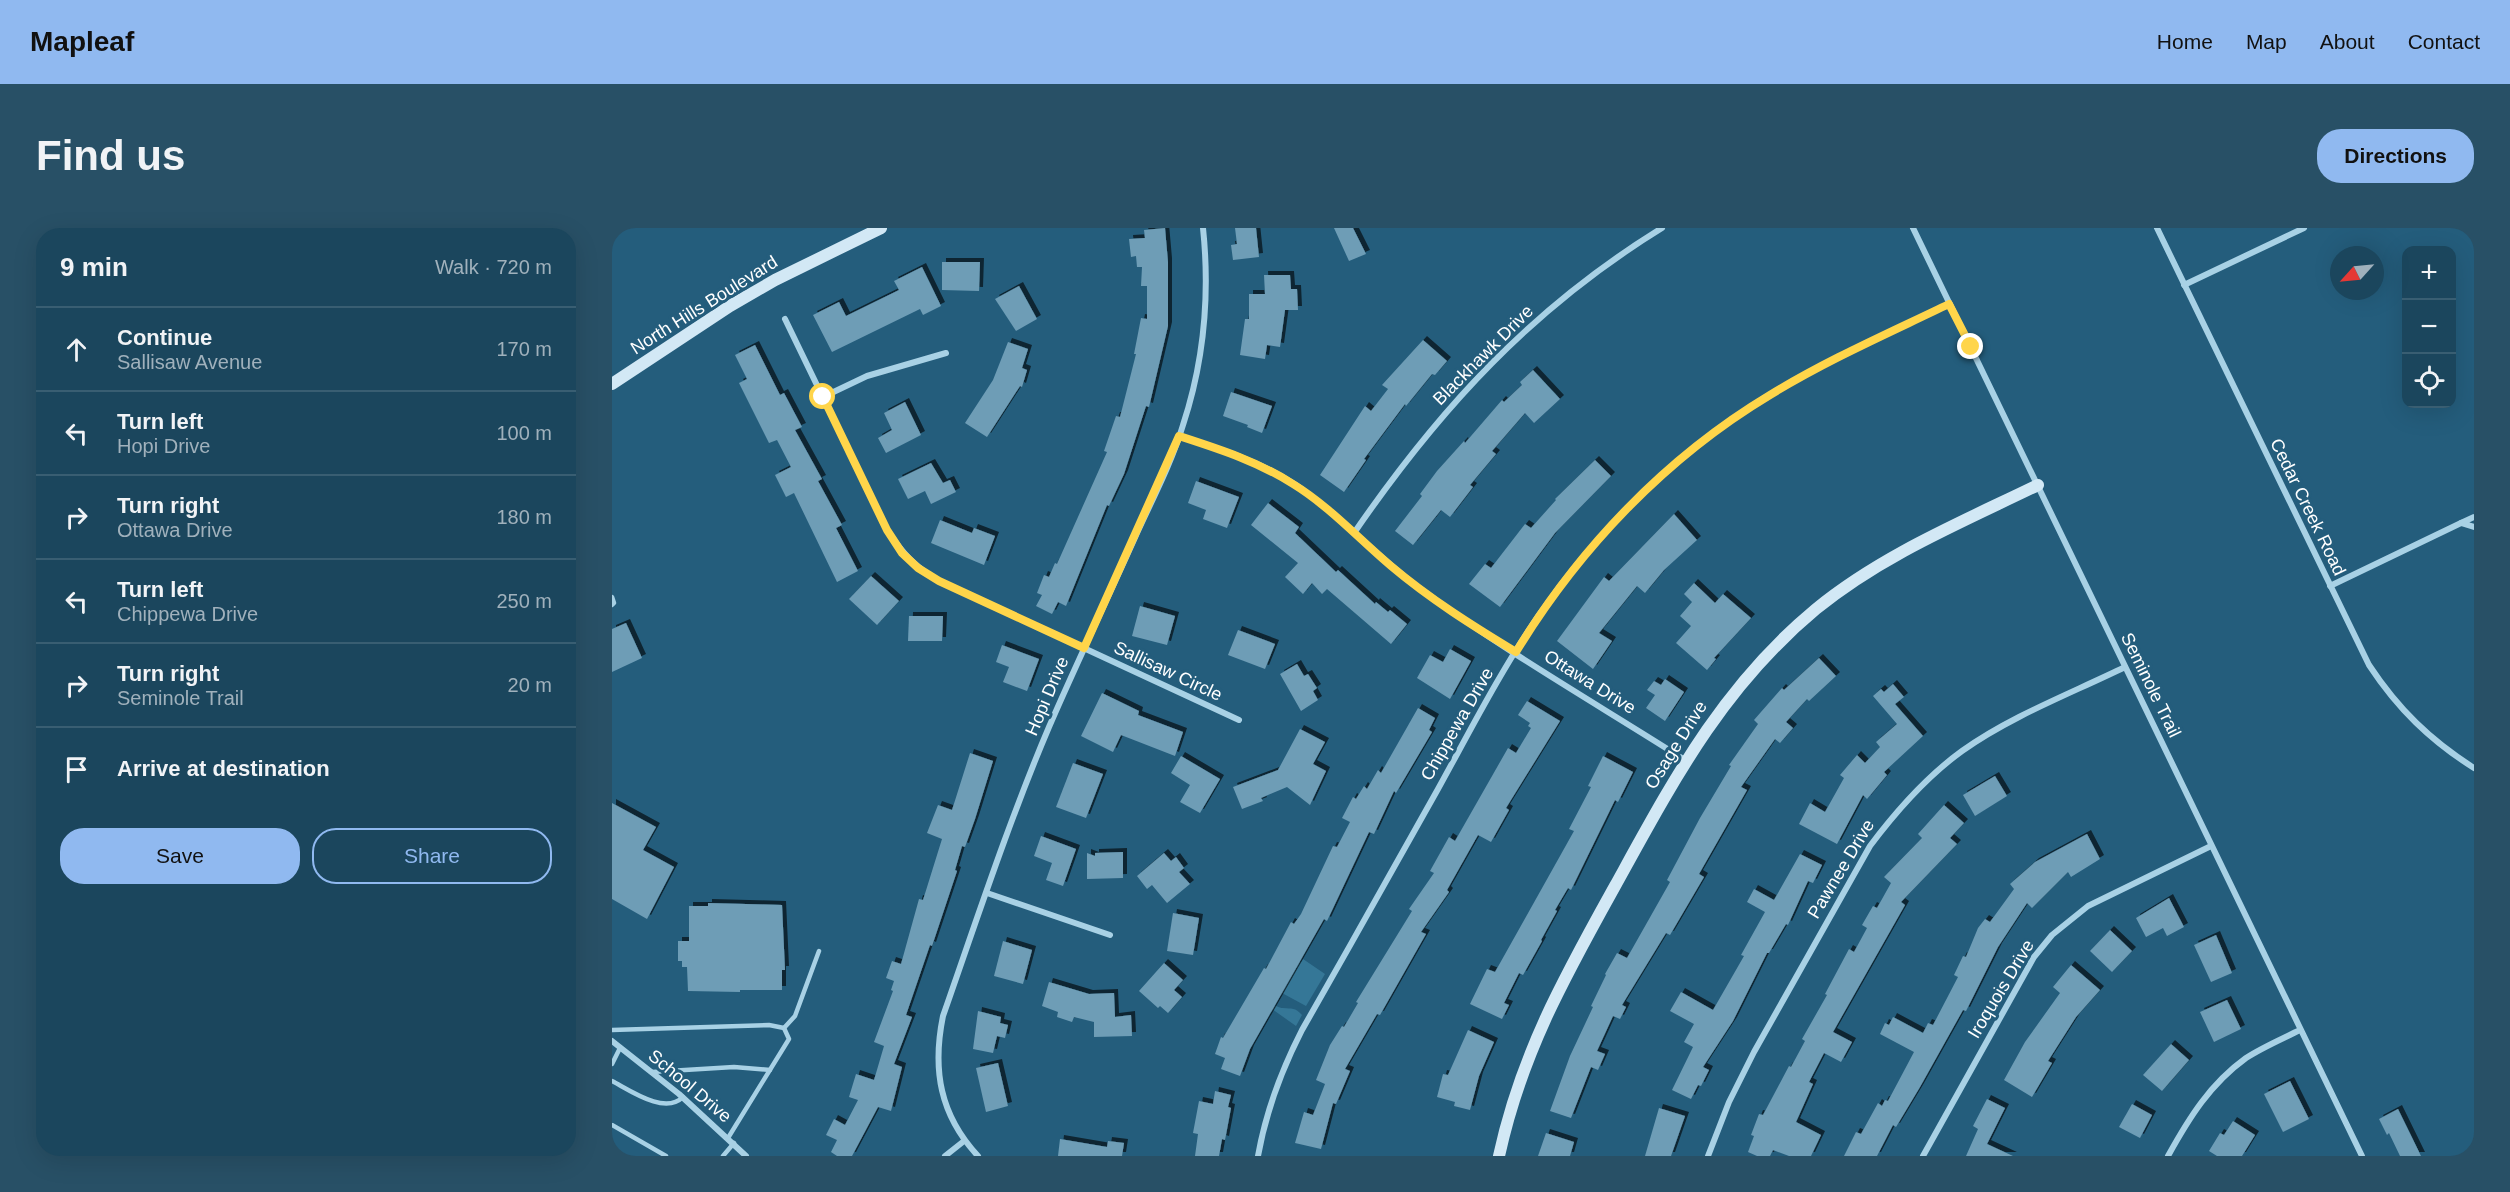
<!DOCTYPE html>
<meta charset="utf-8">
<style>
:root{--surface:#1b465d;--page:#285066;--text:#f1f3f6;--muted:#a0b1bc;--line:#395e72;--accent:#90b9f0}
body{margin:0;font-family:Helvetica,sans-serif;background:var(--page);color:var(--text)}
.controls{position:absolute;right:18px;top:18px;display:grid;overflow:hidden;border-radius:12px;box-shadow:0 6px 24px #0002}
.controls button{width:54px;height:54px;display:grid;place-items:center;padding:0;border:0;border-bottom:2px solid var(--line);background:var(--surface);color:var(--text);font:30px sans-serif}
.compass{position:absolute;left:1718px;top:18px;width:54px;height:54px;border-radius:50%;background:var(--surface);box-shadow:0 6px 24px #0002;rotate:243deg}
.stop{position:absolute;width:18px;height:18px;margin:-14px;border:4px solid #ffd54a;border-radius:50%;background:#fff}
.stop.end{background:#ffd54a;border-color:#fff;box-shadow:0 2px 6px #0008}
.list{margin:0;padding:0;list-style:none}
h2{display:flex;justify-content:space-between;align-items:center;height:78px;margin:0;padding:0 24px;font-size:26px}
h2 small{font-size:20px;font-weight:400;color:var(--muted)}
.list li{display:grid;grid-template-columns:39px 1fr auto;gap:18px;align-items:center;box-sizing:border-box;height:84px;padding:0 24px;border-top:2px solid var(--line)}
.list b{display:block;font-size:22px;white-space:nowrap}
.list p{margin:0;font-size:20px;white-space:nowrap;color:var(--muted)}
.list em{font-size:20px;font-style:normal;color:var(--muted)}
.actions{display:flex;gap:12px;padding:18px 24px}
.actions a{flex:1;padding:14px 0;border:2px solid var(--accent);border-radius:24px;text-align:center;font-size:21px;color:var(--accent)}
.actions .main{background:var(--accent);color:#111}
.icon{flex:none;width:33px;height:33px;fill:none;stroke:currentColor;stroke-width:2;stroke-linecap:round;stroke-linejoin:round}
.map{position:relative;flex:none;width:1862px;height:928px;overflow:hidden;border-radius:24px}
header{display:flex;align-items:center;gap:36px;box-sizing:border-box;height:84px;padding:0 30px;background:var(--accent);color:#111}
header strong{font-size:28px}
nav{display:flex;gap:33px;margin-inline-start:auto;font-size:21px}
.intro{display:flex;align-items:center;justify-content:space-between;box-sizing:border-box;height:144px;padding:0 36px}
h1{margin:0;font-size:42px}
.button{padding:15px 27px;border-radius:24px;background:var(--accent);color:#111;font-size:21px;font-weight:700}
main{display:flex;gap:36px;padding:0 36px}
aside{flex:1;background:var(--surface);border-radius:24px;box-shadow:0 6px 24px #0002}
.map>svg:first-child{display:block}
.green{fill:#357797}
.building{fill:#6e9db6;filter:url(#shadow)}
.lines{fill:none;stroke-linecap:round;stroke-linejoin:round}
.lane{stroke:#a8d1e5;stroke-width:4.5}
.street{stroke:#a8d1e5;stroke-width:6}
.secondary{stroke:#d2e8f5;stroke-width:12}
.route{stroke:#ffd54a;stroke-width:8}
.labels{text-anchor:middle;stroke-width:6;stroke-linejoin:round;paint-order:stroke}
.street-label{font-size:18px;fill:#fff;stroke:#245d7c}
</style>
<header>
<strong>Mapleaf</strong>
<nav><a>Home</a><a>Map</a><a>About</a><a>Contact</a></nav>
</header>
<div class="intro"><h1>Find us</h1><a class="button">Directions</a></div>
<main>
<aside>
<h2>9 min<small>Walk · 720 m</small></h2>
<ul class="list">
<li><svg class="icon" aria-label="ahead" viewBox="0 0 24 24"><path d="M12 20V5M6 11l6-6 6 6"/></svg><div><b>Continue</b><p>Sallisaw Avenue</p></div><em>170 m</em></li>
<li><svg class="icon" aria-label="left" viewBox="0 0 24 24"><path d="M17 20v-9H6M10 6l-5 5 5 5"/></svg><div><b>Turn left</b><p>Hopi Drive</p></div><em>100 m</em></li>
<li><svg class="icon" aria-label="right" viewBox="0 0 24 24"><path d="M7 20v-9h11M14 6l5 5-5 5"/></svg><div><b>Turn right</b><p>Ottawa Drive</p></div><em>180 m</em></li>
<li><svg class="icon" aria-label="left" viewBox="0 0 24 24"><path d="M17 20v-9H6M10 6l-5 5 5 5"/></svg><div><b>Turn left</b><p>Chippewa Drive</p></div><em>250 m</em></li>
<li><svg class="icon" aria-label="right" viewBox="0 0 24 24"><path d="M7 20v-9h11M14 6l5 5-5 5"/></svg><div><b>Turn right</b><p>Seminole Trail</p></div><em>20 m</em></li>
<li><svg class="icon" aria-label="arrive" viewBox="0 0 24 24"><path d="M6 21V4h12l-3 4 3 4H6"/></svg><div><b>Arrive at destination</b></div></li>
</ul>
<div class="actions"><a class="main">Save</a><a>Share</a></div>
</aside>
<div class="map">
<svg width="1862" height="928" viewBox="0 0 1862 928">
<defs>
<filter id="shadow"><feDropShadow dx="4" dy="-4" stdDeviation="0" flood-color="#0009"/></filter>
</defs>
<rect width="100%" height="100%" fill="#245d7c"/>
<g class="green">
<path d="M671,724L689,734L691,731L713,746L694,778L670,765L684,740Z"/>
<path d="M651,770C657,773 665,780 671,780C680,781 683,779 690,787L684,798L660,781Z"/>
</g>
<g class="building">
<path d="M553,0L556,34V98L537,179L534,178L512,246L497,278L495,277L454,378L446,374L440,386L424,378L430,367L425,365L432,347L437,349L443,335L445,336L495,224L492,223L504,188L508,189L524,126H522L529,90L535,91V58H529L530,39H525L524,28L519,29L517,11L533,10L532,2Z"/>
<path d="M623,0H644L647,29L621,32L619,17L625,16Z"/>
<path d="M722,0H741L754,26L737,33Z"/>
<path d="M330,34H368L367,63L330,62Z"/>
<path d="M310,39L329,78L311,87L308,81L220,124L201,87L227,74L234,88L287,62L282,53Z"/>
<path d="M652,47H678L679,61H685L686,82H673L668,119L655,117L653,131L628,127L633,91H637V66H653Z"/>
<path d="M407,58L425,91L404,103L383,71Z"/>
<path d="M811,112L835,133L823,147L820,146L794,178L793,176L752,231L754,232L732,264L708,247L753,178L759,183L776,161L770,157Z"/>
<path d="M396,114L416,121L410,140L415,142L410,159L408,158L375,209L353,195L381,152Z"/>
<path d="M143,117L168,167L172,165L190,199L183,202L210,251L206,253L230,297L224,300L246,343L225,354L182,265L174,269L163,247L179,239L165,212L157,215L127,155L135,151L123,127Z"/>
<path d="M921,142L948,171L922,195L913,185L880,223L884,226L858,257L861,259L838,289L829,282L801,317L783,303L810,268L808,266L825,243L852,213L853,215L890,172L892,174L910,157L908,154Z"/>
<path d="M619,164L660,178L650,205L635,199L636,197L611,188Z"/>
<path d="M293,174L309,207L274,225L266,210L280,202L272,185Z"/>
<path d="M983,232L999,248L943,305L888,379L857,356L873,336L879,340L913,296L919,300L944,272L943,271Z"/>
<path d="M319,235L331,255L338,252L344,264L319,276L313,263L296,271L286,251Z"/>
<path d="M584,253L627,269L615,300L591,291L594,282L576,275Z"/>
<path d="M656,275L687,299L683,305L724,344L726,342L763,376L764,374L776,384L778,382L795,396L779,416L715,361L710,366L700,355L691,366L673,349L686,335L639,297Z"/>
<path d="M1062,286L1085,312L1052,342L1033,365L1025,358L987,405L1000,413L981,441L945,413L992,349L997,353Z"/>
<path d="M328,292L360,305L362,300L383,308L372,337L319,315Z"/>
<path d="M259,348L287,373L265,397L237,371Z"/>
<path d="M1082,355L1103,375L1111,366L1139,390L1102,430L1104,431L1095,442L1064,415L1079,398L1068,388L1080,374L1072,366Z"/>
<path d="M528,378L563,388L555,417L520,408Z"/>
<path d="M297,388H331L330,413H296Z"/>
<path d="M14,395L30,430L0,444V401Z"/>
<path d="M626,402L663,416L653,441L616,427Z"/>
<path d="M390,417L427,431L415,463L391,454L397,439L384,434Z"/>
<path d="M838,421L859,433L838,471L805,450L818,427L831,434Z"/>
<path d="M1207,430L1224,448L1197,473L1195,471L1174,494L1181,500L1168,515L1163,511L1129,559L1135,562L1087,646L1092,649L1058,707L1054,705L1010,777L1014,779L1008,791L1001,788L985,823L993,826L986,842L979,839L959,890L938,883L958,828L981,779L979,778L994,747L993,746L1005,725L1015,730L1058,654L1055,652L1088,590L1119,538L1117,537L1146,496L1142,492L1170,460L1172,462Z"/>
<path d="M685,436L692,448L696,446L705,460L701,463L706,472L689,483L668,446Z"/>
<path d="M1053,451L1072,464L1053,493L1034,480L1043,467L1035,462L1042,453L1049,457Z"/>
<path d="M1281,456L1292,469L1283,476L1311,508L1272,544L1275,547L1255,571L1251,567L1225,616L1187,596L1198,575L1213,584L1232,550L1228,547L1245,527L1253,535L1268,519L1264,514L1285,496L1261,468L1269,461L1272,464Z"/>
<path d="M490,465L527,483L526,487L571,504L563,528L509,507L501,524L469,508Z"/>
<path d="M915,473L948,493L894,580L897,582L879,614L866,607L835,662L837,664L809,704L814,706L768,787L765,786L733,841L738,843L724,876L721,875L709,921L683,915L692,884L701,887L713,856L704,852L718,817L730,798L732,799L746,775L744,774L800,683L797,681L822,645L818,643L837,609L843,613L896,520L904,525L919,500L916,498L918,495L906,487Z"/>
<path d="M806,480L823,490L817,502L820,504L784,565L782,563L762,606L757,604L715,693L712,691L638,821L628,848L609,841L613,830L603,826L609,809L611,810L652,740L654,741L679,694L682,696L689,686L721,618L725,619L738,594L730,590L741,569L744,571L752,558L755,561L766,542L769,545Z"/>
<path d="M688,501L713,514L701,536L714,543L698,577L675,559L649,570L651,573L630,581L621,559L666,542Z"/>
<path d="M358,525L381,533L363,591L353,619L350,618L343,642L345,643L320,718L318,717L294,787L300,789L282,836L290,839L279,883L266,879L240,928H225L219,924L225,912L214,907L222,891L233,897L246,872L237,869L244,846L262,852L272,818L262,814L281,763L279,762L282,753L274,750L280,733L289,736L307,671L311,672L330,611L315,605L326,577L340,582Z"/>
<path d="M569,528L608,551L588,585L568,574L578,557L559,545Z"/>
<path d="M991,528L1021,544L1006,574L1003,572L959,662L956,660L943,682L945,683L929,712L930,713L911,747L907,745L892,775L897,777L890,791L858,776L875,741L883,744L962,603L957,601L979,559L976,558Z"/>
<path d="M461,535L491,546L474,590L444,579Z"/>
<path d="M1383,548L1395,568L1363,588L1351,567Z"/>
<path d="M0,575L44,599L31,622L62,639L35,691L0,671Z"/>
<path d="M1332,577L1352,595L1338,610L1345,616L1289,674L1293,677L1221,804L1240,814L1229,834L1212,825L1197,854L1201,856L1184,894L1209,907L1199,928H1177L1161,922L1158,928H1145L1136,924L1142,908L1139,907L1147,886L1151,887L1177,838L1179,839L1193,813L1190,811L1215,767L1213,766L1237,721L1242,724L1255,700L1250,697L1261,678L1265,680L1279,655L1272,649L1310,610L1306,606Z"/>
<path d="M1475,606L1488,631L1459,649L1456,644L1420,680L1415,675L1386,719L1354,783L1351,782L1308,859L1284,899L1281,897L1265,928H1232L1244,904L1249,906L1266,875L1270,878L1273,872L1276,873L1302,824L1268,806L1273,795L1277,797L1281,789L1311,805L1316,795L1321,797L1346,749L1342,747L1351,728L1354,729L1366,700L1373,691L1378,694L1402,661L1398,656L1423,634Z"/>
<path d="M429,608L464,621L451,658L434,652L440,635L422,628Z"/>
<path d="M511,624V650L475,651V625L483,628V625Z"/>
<path d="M552,625L559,633L564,629L572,640L567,644L578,656L555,675L540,657L535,661L525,648Z"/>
<path d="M1188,626L1210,637L1201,655L1196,653L1176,697L1174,696L1157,725H1155L1121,793L1091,839L1097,842L1089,858L1086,857L1079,871L1060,862L1081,819L1072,814L1082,796L1058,783L1069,764L1101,782L1132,728L1129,727L1153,684L1135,674L1142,661L1162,672Z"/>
<path d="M1557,670L1572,699L1555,708L1551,700L1534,709L1524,690Z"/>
<path d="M96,675L170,677L173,742H170V762H128V764L76,763L75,739H70V733H66V713H77V678H96Z"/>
<path d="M561,685L587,690L581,727L555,723Z"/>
<path d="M1498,702L1520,723L1500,744L1478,723Z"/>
<path d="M1604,707L1620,745L1599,754L1582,717Z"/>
<path d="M391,713L420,722L411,756L382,748Z"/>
<path d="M552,735L571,752L562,762L570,769L556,785L548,778L546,780L527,763Z"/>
<path d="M1459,737L1488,762L1464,789L1436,833L1440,835L1420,869L1392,852L1413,814L1448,765L1441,759Z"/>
<path d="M437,754L477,766L502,765L503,789L519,787L520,808L482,809V794L462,789L460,794L445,789L446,784L430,778Z"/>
<path d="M1615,772L1629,801L1602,814L1588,784Z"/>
<path d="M366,783L389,789L388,795L396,797L393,810L385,808L381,825L361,821Z"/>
<path d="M856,802L882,814L867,848L858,882L842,878L843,874L825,869L831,846L836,847Z"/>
<path d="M1559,816L1577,832L1550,863L1531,847Z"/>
<path d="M386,835L396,878L374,884L364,840Z"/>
<path d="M1678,853L1697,891L1671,904L1652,866Z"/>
<path d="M603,863L619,867L616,879L619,880L613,912L610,911L607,928H583L586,906L581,905L587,873L601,876Z"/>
<path d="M1375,871L1393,880L1375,916L1401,928H1354L1366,901L1361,898Z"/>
<path d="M1520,876L1540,887L1528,910L1507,899Z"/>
<path d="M1047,880L1073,888L1059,928H1033Z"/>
<path d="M1786,881L1809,928H1788L1777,905L1775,907L1767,891Z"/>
<path d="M1621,893L1643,907L1630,928H1605L1597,923L1608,905L1612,907Z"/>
<path d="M934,905L962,914L958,928H926Z"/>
<path d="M448,911L495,919L496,913L512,915L510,928H446Z"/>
</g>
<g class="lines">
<g class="lane">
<path d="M0,369L2,375L0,377"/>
<path d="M172,800L183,788L207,723"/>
<path d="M0,802L157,797L172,800"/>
<path d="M0,836L8,820"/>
<path d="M40,844L122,839L158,842"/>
<path d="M0,853C19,863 53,887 71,869"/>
<path d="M0,897L54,928"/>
<path d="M116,910L177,811L172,800"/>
<path d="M111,928L122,915"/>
</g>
<g class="street">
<path d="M1301,0L1750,928"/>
<path d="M1545,0L1757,437C1786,481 1818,512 1862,540"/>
<path d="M1572,57L1692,0"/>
<path d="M173,91L275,302C291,326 302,338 327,353L627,492"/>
<path d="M211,169L255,148L334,125"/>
<path d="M567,208C607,221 648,233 684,257C729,288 766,330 810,362C894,424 985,476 1073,532"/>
<path d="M1862,289L1849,295L1862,299"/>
<path d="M742,305C828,180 920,80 1050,0"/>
<path d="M1718,358L1849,295"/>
<path d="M375,665L498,707"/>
<path d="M0,813L67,866L134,928"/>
<path d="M333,928L352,913"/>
<path d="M366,928C328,887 320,842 331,788C365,691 397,593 437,499C465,434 496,370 525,305C541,270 560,234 571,197C592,133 598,67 591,0"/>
<path d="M646,928C654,883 669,843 690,802C736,722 780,642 826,561C858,503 889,442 927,387C974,319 1033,257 1100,206C1172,151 1256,115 1337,76"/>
<path d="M1096,928L1117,874L1142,824L1258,618C1285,582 1314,549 1350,523C1399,488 1460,465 1513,439"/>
<path d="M1311,928L1422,729L1440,707L1476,678L1599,618"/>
<path d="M1556,928C1577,890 1598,856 1634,830C1651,819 1670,811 1688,802"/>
</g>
<g class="secondary">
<path d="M0,156L118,78L163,52L269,0"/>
<path d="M887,928C909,826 953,748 1003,658C1061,553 1110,459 1204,381C1270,327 1350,294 1426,257"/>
</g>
</g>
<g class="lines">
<path class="route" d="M211,169L275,302L290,325L306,340L327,353L472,420L567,208C607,221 645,233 681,256C717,278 747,311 779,338C818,371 861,398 904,424C967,321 1053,230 1158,167C1215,132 1277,105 1337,76L1359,119"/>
</g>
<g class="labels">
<g class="street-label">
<text transform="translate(92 77) rotate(-32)" y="6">North Hills Boulevard</text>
<text transform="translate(871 127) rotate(-45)" y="6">Blackhawk Drive</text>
<text transform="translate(1696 279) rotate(64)" y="6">Cedar Creek Road</text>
<text transform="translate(556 443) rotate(25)" y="6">Sallisaw Circle</text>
<text transform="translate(978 454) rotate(32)" y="6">Ottawa Drive</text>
<text transform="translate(1539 457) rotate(64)" y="6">Seminole Trail</text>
<text transform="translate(435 468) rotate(-67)" y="6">Hopi Drive</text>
<text transform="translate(845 496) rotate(-60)" y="6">Chippewa Drive</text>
<text transform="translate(1064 517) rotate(-58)" y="6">Osage Drive</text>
<text transform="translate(1229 641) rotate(-59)" y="6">Pawnee Drive</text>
<text transform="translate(1389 761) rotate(-59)" y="6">Iroquois Drive</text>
<text transform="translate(78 858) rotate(40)" y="6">School Drive</text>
</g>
</g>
</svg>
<div class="controls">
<button>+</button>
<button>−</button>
<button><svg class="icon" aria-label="locate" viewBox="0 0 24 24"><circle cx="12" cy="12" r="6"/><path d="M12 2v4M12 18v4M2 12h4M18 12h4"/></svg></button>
</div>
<svg class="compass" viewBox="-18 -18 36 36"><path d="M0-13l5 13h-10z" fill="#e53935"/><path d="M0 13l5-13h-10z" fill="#a0b1bc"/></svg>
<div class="stop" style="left:211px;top:169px"></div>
<div class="stop end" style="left:1359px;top:119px"></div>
</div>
</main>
